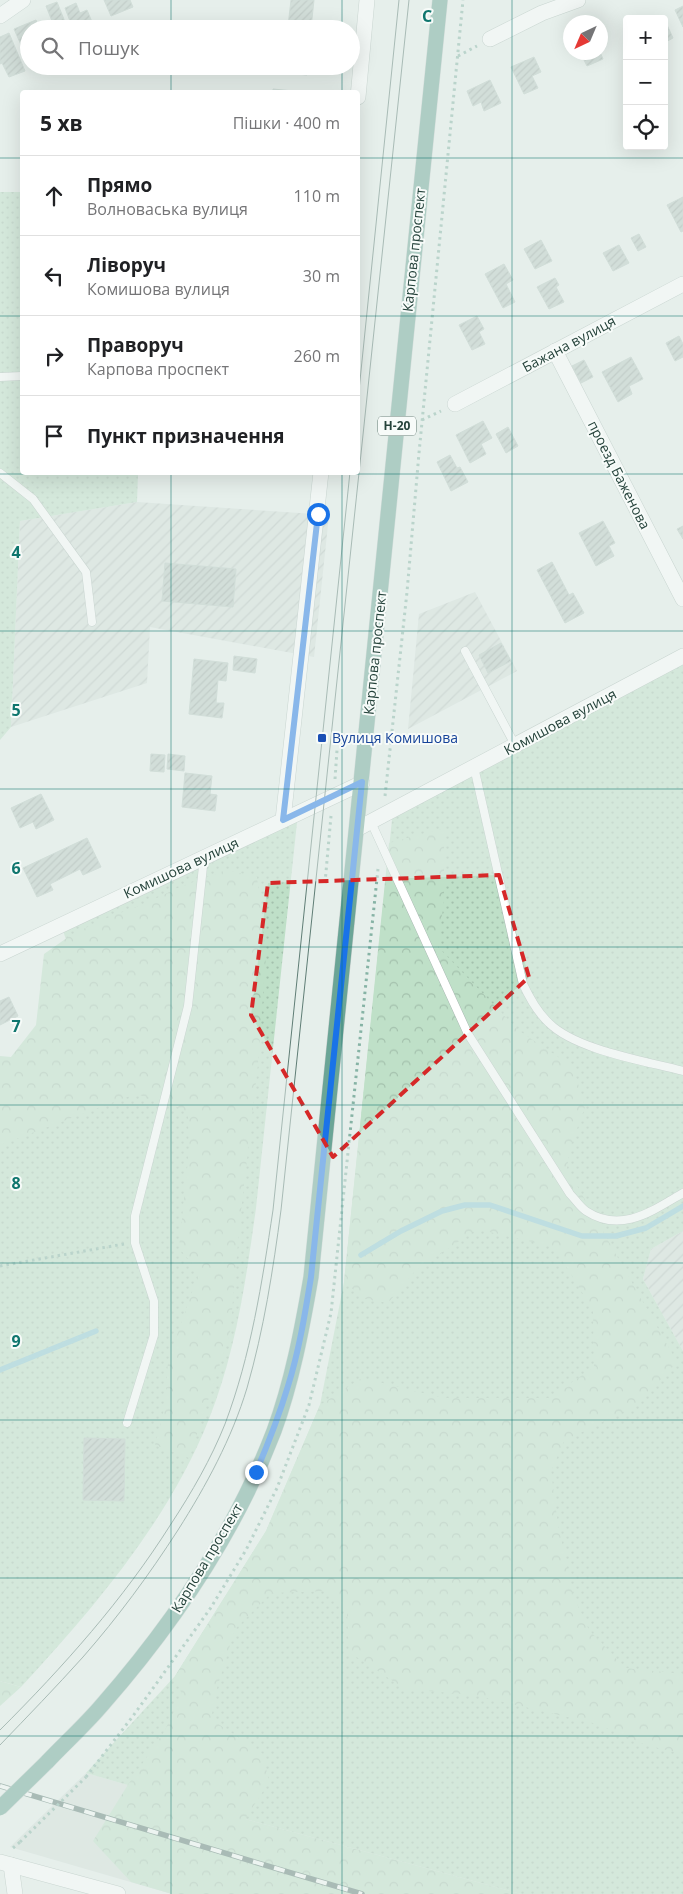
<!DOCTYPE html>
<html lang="uk">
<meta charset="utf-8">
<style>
:root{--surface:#fff;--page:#f2f2f2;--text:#202124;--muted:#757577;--line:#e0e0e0}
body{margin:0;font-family:"Open Sans",sans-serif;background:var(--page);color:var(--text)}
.controls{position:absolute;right:15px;top:15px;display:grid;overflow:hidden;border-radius:5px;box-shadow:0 5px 20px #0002}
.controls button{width:45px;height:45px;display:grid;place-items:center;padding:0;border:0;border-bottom:1px solid var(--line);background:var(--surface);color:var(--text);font:25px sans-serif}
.compass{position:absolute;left:563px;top:15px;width:45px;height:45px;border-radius:50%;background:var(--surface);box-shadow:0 5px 20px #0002;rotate:224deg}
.stop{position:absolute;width:15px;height:15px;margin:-11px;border:4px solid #1a73e8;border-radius:50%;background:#fff}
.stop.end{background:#1a73e8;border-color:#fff;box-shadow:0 1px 5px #0008}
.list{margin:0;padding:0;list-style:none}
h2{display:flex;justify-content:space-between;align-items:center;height:65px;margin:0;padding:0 20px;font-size:21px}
h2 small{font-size:16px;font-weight:400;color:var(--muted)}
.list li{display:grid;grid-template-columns:32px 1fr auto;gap:15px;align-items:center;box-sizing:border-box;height:80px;padding:0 20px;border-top:1px solid var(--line)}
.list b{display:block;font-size:19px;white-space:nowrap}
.list p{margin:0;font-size:16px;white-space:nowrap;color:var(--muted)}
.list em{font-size:16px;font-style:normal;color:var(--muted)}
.icon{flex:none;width:28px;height:28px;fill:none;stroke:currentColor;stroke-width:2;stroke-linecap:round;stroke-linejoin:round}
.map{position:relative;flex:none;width:683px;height:1894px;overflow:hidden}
.search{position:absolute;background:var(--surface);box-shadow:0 5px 20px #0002;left:20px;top:20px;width:340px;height:55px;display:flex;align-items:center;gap:12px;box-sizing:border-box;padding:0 18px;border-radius:28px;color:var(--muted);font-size:19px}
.panel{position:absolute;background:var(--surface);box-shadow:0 5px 20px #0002;left:20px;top:90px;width:340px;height:385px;border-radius:5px}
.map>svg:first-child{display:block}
.built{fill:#d4dfda}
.industrial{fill:url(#industrial-furrows)}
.grass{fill:url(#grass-dots)}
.forest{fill:url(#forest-crowns)}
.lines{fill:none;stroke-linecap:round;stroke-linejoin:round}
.stream{stroke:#8ec9d4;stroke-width:5.5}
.building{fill:url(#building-hatch);stroke:#b8c9c2}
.lane-casing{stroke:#a8b8b2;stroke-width:9}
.street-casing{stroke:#a8b8b2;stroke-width:16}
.primary-casing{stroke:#c2cac8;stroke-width:16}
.path{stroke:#86b3a5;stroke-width:3;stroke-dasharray:2.5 4;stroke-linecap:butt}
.lane{stroke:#fff;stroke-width:8}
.street{stroke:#fff;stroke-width:15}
.primary{stroke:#6aa596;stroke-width:15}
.tram{stroke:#5f7d75;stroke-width:1}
.rail-casing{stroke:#5f7d75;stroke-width:5.5}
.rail{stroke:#f7fbf9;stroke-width:4;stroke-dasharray:11;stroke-linecap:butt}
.primary-bridge-casing{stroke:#c2cac8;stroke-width:16;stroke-linecap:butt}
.path-bridge{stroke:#86b3a5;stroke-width:3;stroke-dasharray:2.5 4;stroke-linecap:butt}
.primary-bridge{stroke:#6aa596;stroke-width:15}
.route{stroke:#1a73e8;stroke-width:6}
.marked{fill:none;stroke:#d62828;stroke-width:4;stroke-dasharray:10 6;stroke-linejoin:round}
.grid{fill:none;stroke:#0f766e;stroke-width:1;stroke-opacity:0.55}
.transit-dot{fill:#1a4fb4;stroke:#f7fbf9;stroke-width:2}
.labels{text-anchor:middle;stroke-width:4;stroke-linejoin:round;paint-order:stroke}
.shield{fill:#f7fbf9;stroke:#637a73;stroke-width:1}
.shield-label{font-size:12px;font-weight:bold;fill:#24423a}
.street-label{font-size:14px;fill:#24423a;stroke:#f7fbf9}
.transit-label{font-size:14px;fill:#164399;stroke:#f7fbf9;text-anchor:start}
.grid-label{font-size:16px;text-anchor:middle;font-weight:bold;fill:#0f766e;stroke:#f7fbf9;stroke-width:4;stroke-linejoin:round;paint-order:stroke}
</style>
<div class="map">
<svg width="683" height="1894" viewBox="0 0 683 1894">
<defs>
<pattern id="industrial-furrows" width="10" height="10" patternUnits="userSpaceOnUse" patternTransform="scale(1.25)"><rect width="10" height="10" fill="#d4dfda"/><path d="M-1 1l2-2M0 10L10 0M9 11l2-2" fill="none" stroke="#b6c1bc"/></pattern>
<pattern id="grass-dots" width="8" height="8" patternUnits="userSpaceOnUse" patternTransform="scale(1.25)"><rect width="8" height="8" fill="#bfe0c8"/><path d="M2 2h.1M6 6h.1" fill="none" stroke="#a4c1ad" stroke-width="1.8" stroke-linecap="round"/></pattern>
<pattern id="forest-crowns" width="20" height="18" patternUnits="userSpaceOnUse" patternTransform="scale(1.25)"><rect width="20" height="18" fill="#bfe0c8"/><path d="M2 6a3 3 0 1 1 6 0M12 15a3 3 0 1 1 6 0" fill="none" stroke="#a4c1ad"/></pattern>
<pattern id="building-hatch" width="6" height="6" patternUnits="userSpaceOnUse" patternTransform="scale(1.25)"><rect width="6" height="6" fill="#bbcac4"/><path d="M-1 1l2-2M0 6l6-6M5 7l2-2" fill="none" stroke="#98a6a0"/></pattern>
</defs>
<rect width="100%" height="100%" fill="#e6efeb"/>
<path class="built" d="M86,1773L245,1819L521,1894H172L10,1847Z"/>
<g class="industrial">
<path d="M137,502L329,515L314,657L150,627L147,683L11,727L20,521Z"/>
<path d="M475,592L517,671L408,729L419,614Z"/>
<path d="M683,1231V1351L643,1279L651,1249Z"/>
</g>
<g class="grass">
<path d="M0,192H22V472L138,473L137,502L20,521L11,727L0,740Z"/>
<path d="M683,656V1231L651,1249L643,1279L683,1351V1894H521L245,1819L86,1773L175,1676L266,1531L320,1405L344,1282L393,810Z"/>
<path d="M298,813L256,1208C246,1280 236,1351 209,1419C169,1520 94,1608 21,1687L0,1681V1111L109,1064L61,925Z"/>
</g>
<g class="forest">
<path d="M444,828V900L438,947L518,1030L573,1067L585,1107L570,1148L567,1168L677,1362L640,1403L564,1441L551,1471L558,1525L574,1598L589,1630L625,1668L683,1674V1754L646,1745L597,1724L474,1695L405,1689L349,1652L347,1611L328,1591L271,1593L235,1629L217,1688L211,1719L263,1754L269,1782L245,1819L521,1894H172L131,1882L93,1841L129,1783L164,1732L182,1695L175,1676L266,1531L320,1405L362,1378L443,1398H549L594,1367L593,1310L554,1247L477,1229L415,1271L388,1303L365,1299L344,1282L389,843Z"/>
<path d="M227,870L257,877L266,954L258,1064L240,1220L230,1334L189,1458L155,1445L165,1406L168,1361L199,1272L179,1248L189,1150L188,1113L172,1104L135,1094L0,1145V1056L11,1057L36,1025L44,954L71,935L104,919L144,904L182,886Z"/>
<path d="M0,1681L21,1687L0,1706Z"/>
</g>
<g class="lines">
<g class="stream">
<path d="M361,1255L401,1231L442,1211L465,1205H490L582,1236H616L646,1228L683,1206"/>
<path d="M0,1370L96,1331"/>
</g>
</g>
<g class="building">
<path d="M104,0H130L133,7L111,16Z"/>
<path d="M291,0H314L311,28L288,26Z"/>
<path d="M57,2L65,22L54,26L46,6Z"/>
<path d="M76,3L80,13L87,10L95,29H73L65,8Z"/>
<path d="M683,6V27L675,10Z"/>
<path d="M663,16L673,38L664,43V19H657Z"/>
<path d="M36,20L39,29H29V52L25,54L14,29Z"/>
<path d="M9,33L25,71L9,77L2,63L0,64V37Z"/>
<path d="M580,52H600L603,59L587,66Z"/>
<path d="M534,57L541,72L532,76L538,88L524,94L511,67Z"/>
<path d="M259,66H308L307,75L258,70Z"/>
<path d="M490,80L501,103L484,111L481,102L473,106L467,91Z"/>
<path d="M273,89L303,92H273Z"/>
<path d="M683,197V231L681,232L667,205Z"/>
<path d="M639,234L646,247L638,251L631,238Z"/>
<path d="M541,240L552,261L535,269L524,249Z"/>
<path d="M619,245L629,263L613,271L603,253Z"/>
<path d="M504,264L513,280L506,284L515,302L503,308L485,274Z"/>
<path d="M555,278L559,285L556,287L564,302L549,309L537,287Z"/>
<path d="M477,316L484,329L479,332L485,344L472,350L459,325Z"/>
<path d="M679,336L683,344V357L675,361L666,343Z"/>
<path d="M631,357L643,379L629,386L632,394L618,402L602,372Z"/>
<path d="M584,360L593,377L581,383L572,366Z"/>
<path d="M483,421L492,438L481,444L486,454L470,463L456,435Z"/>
<path d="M508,427L518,446L506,453L496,434Z"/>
<path d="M450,455L457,468L460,467L468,482L451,491L437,462Z"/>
<path d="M603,521L615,543L609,546L614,556L596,566L579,533Z"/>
<path d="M683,526V539L677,529Z"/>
<path d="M552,562L569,595L573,593L584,613L565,623L537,570Z"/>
<path d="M165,563L236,569L233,607L162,601Z"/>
<path d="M501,643L511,661L488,673L479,655Z"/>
<path d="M234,656L257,659L255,673L233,670Z"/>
<path d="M194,659L228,663L226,681L218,680L216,703H224L222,718L189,714Z"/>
<path d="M151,754L165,755L164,772L150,771Z"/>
<path d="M168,754L185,756L184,771L167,769Z"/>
<path d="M185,773L212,776L210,794L217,795L215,811L182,807Z"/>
<path d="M41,794L54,820L36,829L33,822L20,828L11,808Z"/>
<path d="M87,838L101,867L83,875L80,869L50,884L53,890L37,897L23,868Z"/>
<path d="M9,997L18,1016L0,1025V1001Z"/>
<path d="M84,1438L125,1439L124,1501L83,1500Z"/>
</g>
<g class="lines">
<defs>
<g id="lane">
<path d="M0,377L22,376"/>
<path d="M0,473L33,499L86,572L92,622"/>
<path d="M465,651L515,745"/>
<path d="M474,767L523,984C530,999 537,1012 549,1023C576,1050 645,1061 683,1071"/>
<path d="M371,822L468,1034L570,1194C575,1199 580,1207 586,1211C621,1234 652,1211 683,1193"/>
<path d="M127,1423L154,1335V1301L135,1243V1216L188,1006L204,857"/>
</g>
<g id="street">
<path d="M0,16L23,0"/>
<path d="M490,39L542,13L578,0"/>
<path d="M358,97L367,0"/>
<path d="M555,351L683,599"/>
<path d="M455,404L683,284"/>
<path d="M283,820L321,472"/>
<path d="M357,829L683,656"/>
<path d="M0,954L362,783"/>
<path d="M0,1862L118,1894"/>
<path d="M11,1865L15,1894"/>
</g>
<path id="primary" d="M47,1762C65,1743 85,1725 102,1705C173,1624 235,1533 274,1431C292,1382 302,1329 311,1277L440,0"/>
</defs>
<use href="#lane" class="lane-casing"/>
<use href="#street" class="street-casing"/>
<use href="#primary" class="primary-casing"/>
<g class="path">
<path d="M458,56L477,46"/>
<path d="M422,420L441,411"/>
<path d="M335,779L337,750"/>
<path d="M385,796L407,592L419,453L463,0"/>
<path d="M325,883L331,816"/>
<path d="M0,1266L124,1244"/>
<path d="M86,1777L133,1716L210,1609L246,1550L277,1488L309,1405L331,1313L378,869"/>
<path d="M13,1848L20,1842"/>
</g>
<use href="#lane" class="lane"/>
<use href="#street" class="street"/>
<use href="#primary" class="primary"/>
<g class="tram">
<path d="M358,400L399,0"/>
<path d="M0,1730C64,1666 123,1600 171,1524C192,1492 211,1459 225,1424C251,1355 262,1283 273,1210L350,472"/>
<path d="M0,1745C28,1716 56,1687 83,1657C118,1617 149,1575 178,1530C206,1486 232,1438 247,1388C264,1329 273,1270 281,1210L409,0"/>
</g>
<defs>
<path id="rail" d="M0,1786L362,1894"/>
</defs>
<use href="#rail" class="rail-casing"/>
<use href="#rail" class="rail"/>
<defs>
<path id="primary-bridge" d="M0,1808L47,1762"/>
</defs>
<use href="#primary-bridge" class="primary-bridge-casing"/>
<path class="path-bridge" d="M20,1842L86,1777"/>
<use href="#primary-bridge" class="primary-bridge"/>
</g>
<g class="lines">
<path class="route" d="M256,1472C268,1444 279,1416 288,1386C299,1351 305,1314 311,1277L362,782L283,820L318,514"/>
</g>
<path d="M0 0H683V1894H0ZM499,875L529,977L333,1157L251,1015L268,883Z" fill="#e6efeb" fill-opacity=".55" fill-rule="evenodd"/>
<path class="marked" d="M499,875L529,977L333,1157L251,1015L268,883Z"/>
<path class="grid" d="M171,0V29M342,0V29M512,0V1894M171,66V92M342,66V92M0,158H22M358,158H683M0,316H22M358,316H683M171,472V1894M342,472V1894M0,474H683M0,631H683M0,789H683M0,947H683M0,1105H683M0,1263H683M0,1420H683M0,1578H683M0,1736H683"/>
<rect class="transit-dot" x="317" y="733" width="10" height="10" rx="2.5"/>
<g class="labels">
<rect class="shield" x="378" y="416.5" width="38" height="19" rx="4"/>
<g class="shield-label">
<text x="397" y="430">Н-20</text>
</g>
<g class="street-label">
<text transform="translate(414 250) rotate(-84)" y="5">Карпова проспект</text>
<text transform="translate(569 344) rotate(-28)" y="5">Бажана вулиця</text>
<text transform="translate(619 475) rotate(63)" y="5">проезд Баженова</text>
<text transform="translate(375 653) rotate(-84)" y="5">Карпова проспект</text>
<text transform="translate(560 722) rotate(-28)" y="5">Комишова вулиця</text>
<text transform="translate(181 868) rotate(-25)" y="5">Комишова вулиця</text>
<text transform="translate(207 1558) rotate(-59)" y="5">Карпова проспект</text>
</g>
<g class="transit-label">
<text x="332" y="743">Вулиця Комишова</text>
</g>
</g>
<g class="grid-label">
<text x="427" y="22">C</text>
<text x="16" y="558">4</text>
<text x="16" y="716">5</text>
<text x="16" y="874">6</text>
<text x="16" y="1032">7</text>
<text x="16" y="1189">8</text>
<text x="16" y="1347">9</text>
</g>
</svg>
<div class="controls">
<button>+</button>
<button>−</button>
<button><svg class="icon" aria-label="locate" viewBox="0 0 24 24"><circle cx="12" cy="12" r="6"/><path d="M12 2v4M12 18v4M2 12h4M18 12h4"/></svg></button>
</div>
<svg class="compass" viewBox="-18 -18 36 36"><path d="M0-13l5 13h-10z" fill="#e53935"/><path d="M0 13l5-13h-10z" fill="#757577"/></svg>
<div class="stop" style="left:318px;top:514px"></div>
<div class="stop end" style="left:256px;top:1472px"></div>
<div class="search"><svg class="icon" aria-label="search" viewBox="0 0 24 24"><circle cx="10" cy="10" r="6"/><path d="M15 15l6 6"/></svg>Пошук</div>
<section class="panel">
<h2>5 хв<small>Пішки · 400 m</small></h2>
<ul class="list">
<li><svg class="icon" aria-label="ahead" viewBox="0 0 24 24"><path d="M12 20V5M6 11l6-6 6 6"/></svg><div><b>Прямо</b><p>Волноваська вулиця</p></div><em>110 m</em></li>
<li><svg class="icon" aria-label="left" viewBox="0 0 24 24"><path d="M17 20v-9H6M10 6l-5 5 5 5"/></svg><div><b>Ліворуч</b><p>Комишова вулиця</p></div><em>30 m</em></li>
<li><svg class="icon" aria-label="right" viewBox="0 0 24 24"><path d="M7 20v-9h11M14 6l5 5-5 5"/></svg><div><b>Праворуч</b><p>Карпова проспект</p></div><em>260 m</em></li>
<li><svg class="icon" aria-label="arrive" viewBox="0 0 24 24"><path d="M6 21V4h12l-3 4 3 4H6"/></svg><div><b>Пункт призначення</b></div></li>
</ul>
</section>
</div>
